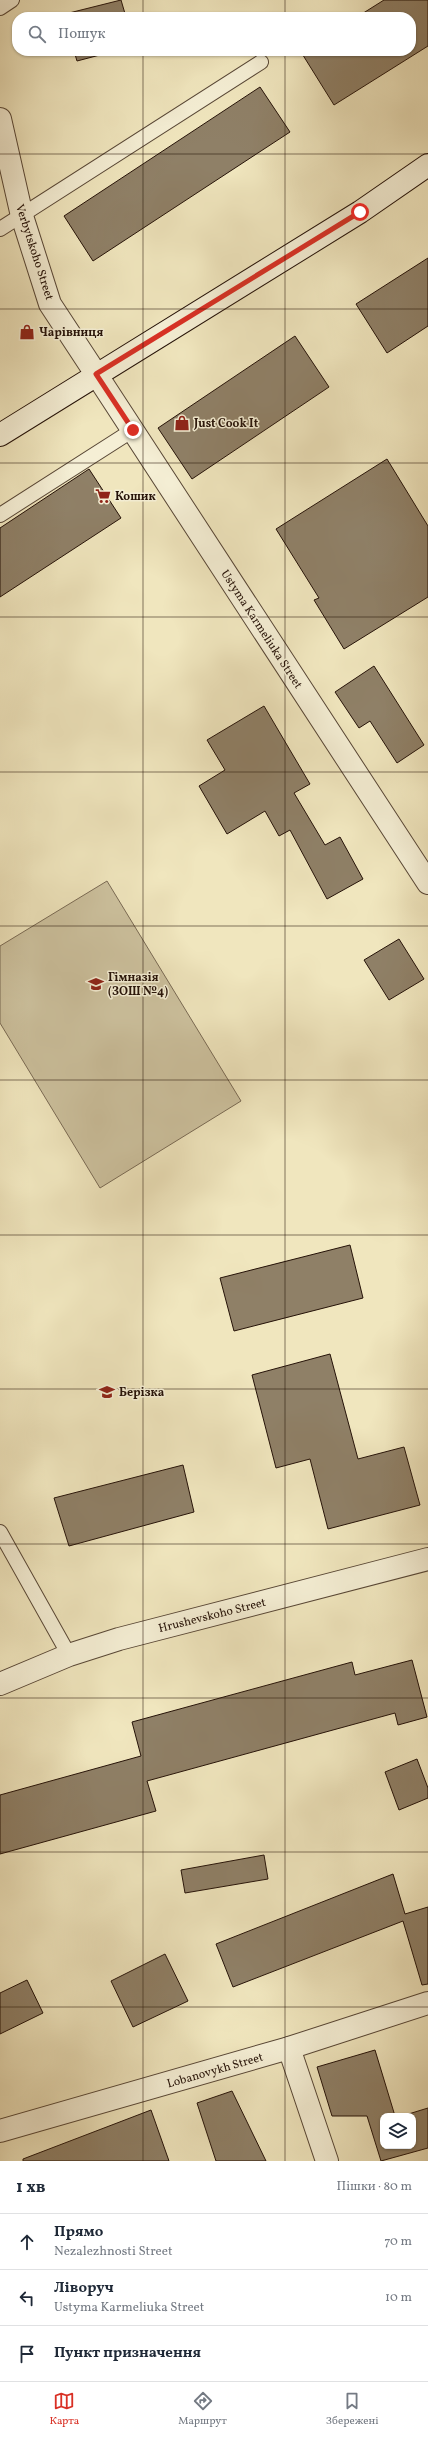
<!DOCTYPE html>
<html lang="uk">
<meta charset="utf-8">
<style>
:root{--surface:#fff;--page:#f6f6f7;--text:#1f2937;--muted:#747a83;--line:#e0e1e3;--accent:#d93025}
body{margin:0;font-family:Vollkorn,serif;background:var(--page);color:var(--text)}
.controls{position:absolute;right:12px;bottom:12px;display:grid;overflow:hidden;border-radius:8px;box-shadow:0 1px 3px #0004}
.controls button{width:36px;height:36px;display:grid;place-items:center;padding:0;border:0;border-bottom:1px solid var(--line);background:var(--surface);color:var(--text);font:20px sans-serif}
.stop{position:absolute;width:12px;height:12px;margin:-9px;border:3px solid #d93025;border-radius:50%;background:#fff}
.stop.end{background:#d93025;border-color:#fff;box-shadow:0 1px 4px #0008}
.list{margin:0;padding:0;list-style:none}
h2{display:flex;justify-content:space-between;align-items:center;height:52px;margin:0;padding:0 16px;font-size:17px}
h2 small{font-size:13px;font-weight:400;color:var(--muted)}
.list li{display:grid;grid-template-columns:26px 1fr auto;gap:12px;align-items:center;box-sizing:border-box;height:56px;padding:0 16px;border-top:1px solid var(--line)}
.list b{display:block;font-size:15px;white-space:nowrap}
.list p{margin:0;font-size:13px;white-space:nowrap;color:var(--muted)}
.list em{font-size:13px;font-style:normal;color:var(--muted)}
.icon{flex:none;width:22px;height:22px;fill:none;stroke:currentColor;stroke-width:2;stroke-linecap:round;stroke-linejoin:round}
.map{position:relative;flex:none;width:428px;height:2161px;overflow:hidden}
.search{position:absolute;background:var(--surface);box-shadow:0 1px 3px #0004;left:12px;right:12px;top:12px;height:44px;display:flex;align-items:center;gap:10px;box-sizing:border-box;padding:0 14px;border-radius:16px;color:var(--muted);font-size:15px}
.sheet{height:220px;background:var(--surface)}
nav{display:flex;justify-content:space-around;align-items:center;box-sizing:border-box;height:56px;border-top:1px solid var(--line);background:var(--surface);font-size:11px;color:var(--muted)}
nav a{display:grid;justify-items:center;gap:2px}
nav .on{color:var(--accent)}
.map>svg:first-child{display:block}
.pitch{fill:#cdc29f;stroke:#796a54}
.building{fill:#8f8067;stroke:#251208}
.lines{fill:none;stroke-linecap:round;stroke-linejoin:round}
.service-casing{stroke:#584736;stroke-width:16}
.minor-casing{stroke:#584736;stroke-width:24}
.tertiary-casing{stroke:#584736;stroke-width:24}
.secondary-casing{stroke:#251208;stroke-width:24}
.service{stroke:#f5efd5;stroke-width:14}
.minor{stroke:#f5efd5;stroke-width:22}
.tertiary{stroke:#f5efd5;stroke-width:22}
.secondary{stroke:#f5efd5;stroke-width:22}
.route{stroke:#d93025;stroke-width:5}
.grid{fill:none;stroke:#251208;stroke-width:1;stroke-opacity:0.55}
.labels{text-anchor:middle;stroke-width:3;stroke-linejoin:round;paint-order:stroke}
.street-label{font-size:12px;fill:#251208;stroke:#f5efd5}
.poi-label{font-size:12px;font-weight:bold;fill:#251208;stroke:#f5efd5;text-anchor:start}
</style>
<div class="map">
<svg width="428" height="2161" viewBox="0 0 428 2161">
<rect width="100%" height="100%" fill="#f0e6be"/>
<filter id="stains"><feTurbulence type="fractalNoise" baseFrequency=".005" numOctaves="4"/><feColorMatrix values="0 0 0 0 .2 0 0 0 0 .09 0 0 0 0 .02 0 0 0 .5 -.17"/></filter>
<radialGradient id="worn" r=".72"><stop offset=".6" stop-color="#630" stop-opacity="0"/><stop offset="1" stop-color="#630" stop-opacity=".3"/></radialGradient>
<path class="pitch" d="M107,881L241,1101L100,1188L0,1023V946Z"/>
<g class="building">
<path d="M121,0L126,17H66L65,14Z"/>
<path d="M384,0H428V46L334,105L301,52L411,51V17H357Z"/>
<path d="M74,51H115L77,61Z"/>
<path d="M260,87L290,132L93,261L64,216Z"/>
<path d="M428,258V326L387,353L356,304Z"/>
<path d="M295,336L329,387L192,479L158,428Z"/>
<path d="M387,459L428,526V597L344,649L314,600L319,598L276,529Z"/>
<path d="M89,469L121,518L0,597V528Z"/>
<path d="M374,666L424,745L397,763L370,721L359,728L335,692Z"/>
<path d="M264,706L310,784L294,793L325,845L340,837L363,879L327,899L290,830L279,836L265,811L227,834L199,786L225,770L207,740Z"/>
<path d="M399,939L424,979L389,1000L364,960Z"/>
<path d="M350,1245L363,1298L234,1331L220,1278Z"/>
<path d="M330,1354L358,1459L404,1447L420,1505L328,1529L310,1459L276,1468L252,1375Z"/>
<path d="M183,1465L194,1512L69,1546L54,1498Z"/>
<path d="M412,1660L427,1717L398,1725L395,1713L147,1781L156,1811L0,1854V1795L141,1756L132,1722L352,1662L355,1675Z"/>
<path d="M417,1759L428,1788V1798L399,1810L385,1772Z"/>
<path d="M264,1855L268,1879L185,1893L181,1870Z"/>
<path d="M393,1874L405,1914L428,1907V1984L422,1985L403,1921L233,1987L216,1944Z"/>
<path d="M165,1954L188,2001L133,2027L111,1981Z"/>
<path d="M27,1980L43,2013L0,2034V1993Z"/>
<path d="M375,2050L395,2116H383V2146H413V2116H402L428,2108V2148L381,2161L367,2116H332L317,2067Z"/>
<path d="M232,2091L266,2161H216L197,2103Z"/>
<path d="M151,2110L169,2161H23V2159Z"/>
</g>
<g class="lines">
<defs>
<g id="service">
<path d="M0,8L12,0"/>
<path d="M0,229L261,62"/>
<path d="M0,515L133,430"/>
<path d="M0,1532L69,1655"/>
</g>
<g id="minor">
<path d="M0,119L22,216L50,304L96,374"/>
<path d="M289,2048L327,2161"/>
<path d="M0,2131L289,2048L428,2003"/>
</g>
<g id="tertiary">
<path d="M96,374L428,883"/>
<path d="M0,1684L69,1655L119,1639L428,1559"/>
</g>
<path id="secondary" d="M0,435L360,212L428,165"/>
</defs>
<use href="#service" class="service-casing"/>
<use href="#minor" class="minor-casing"/>
<use href="#tertiary" class="tertiary-casing"/>
<use href="#secondary" class="secondary-casing"/>
<use href="#service" class="service"/>
<use href="#minor" class="minor"/>
<use href="#tertiary" class="tertiary"/>
<use href="#secondary" class="secondary"/>
</g>
<g class="lines">
<path class="route" d="M133,430L96,374L360,212"/>
</g>
<path class="grid" d="M143,0V17M285,0V17M143,51V2161M285,51V2161M0,154H428M0,309H428M0,463H428M0,617H428M0,772H428M0,926H428M0,1080H428M0,1235H428M0,1389H428M0,1544H428M0,1698H428M0,1852H428M0,2007H428"/>
<defs>
<symbol id="shop-bare" viewBox="-9 -9 18 18"><path d="M-5-2.5h2.3a2.7 3.5 0 0 1 5.4 0H5L5.5 6h-11ZM-1.5-2.5h3a1.5 2.3 0 0 0-3 0Z" fill="#8f2418" stroke="#f5efd5" stroke-width="2.5" paint-order="stroke"/></symbol>
<symbol id="supermarket-bare" viewBox="-9 -9 18 18"><path d="M-6-5.5h2.5l.6 2H6L4.5 2H-2.5L-4.4-4H-6ZM-1.5 3.2a1.3 1.3 0 1 0 .1 0ZM3 3.2a1.3 1.3 0 1 0 .1 0Z" fill="#8f2418" stroke="#f5efd5" stroke-width="2.5" paint-order="stroke"/></symbol>
<symbol id="school-bare" viewBox="-9 -9 18 18"><path d="M0-5L7-2L0 1L-7-2ZM-4 1L0 2.5L4 1V4Q0 6-4 4Z" fill="#8f2418" stroke="#f5efd5" stroke-width="2.5" paint-order="stroke"/></symbol>
</defs>
<g fill-rule="evenodd">
<use href="#shop-bare" x="16" y="321" width="22" height="22"/>
<use href="#shop-bare" x="171" y="412" width="22" height="22"/>
<use href="#supermarket-bare" x="92" y="485" width="22" height="22"/>
<use href="#school-bare" x="85" y="973" width="22" height="22"/>
<use href="#school-bare" x="96" y="1381" width="22" height="22"/>
</g>
<g class="labels">
<g class="street-label">
<text transform="translate(35 252) rotate(72)" y="4">Verbytskoho Street</text>
<text transform="translate(262 629) rotate(57)" y="4">Ustyma Karmeliuka Street</text>
<text transform="translate(212 1615) rotate(-14)" y="4">Hrushevskoho Street</text>
<text transform="translate(215 2070) rotate(-16)" y="4">Lobanovykh Street</text>
</g>
<g class="poi-label">
<text x="39" y="336">Чарівниця</text>
<text x="194" y="427">Just Cook It</text>
<text x="115" y="500">Кошик</text>
<text x="108" y="981">Гімназія<tspan x="108" dy="14">(ЗОШ №4)</tspan></text>
<text x="119" y="1396">Берізка</text>
</g>
</g>
<rect width="100%" height="100%" filter="url(#stains)"/>
<rect width="100%" height="100%" fill="url(#worn)"/>
</svg>
<div class="controls">
<button><svg class="icon" aria-label="layers" viewBox="0 0 24 24"><path d="M12 4l9 5-9 5-9-5zM3 14l9 5 9-5"/></svg></button>
</div>
<div class="stop" style="left:360px;top:212px"></div>
<div class="stop end" style="left:133px;top:430px"></div>
<div class="search"><svg class="icon" aria-label="search" viewBox="0 0 24 24"><circle cx="10" cy="10" r="6"/><path d="M15 15l6 6"/></svg>Пошук</div>
</div>
<section class="sheet">
<h2>1 хв<small>Пішки · 80 m</small></h2>
<ul class="list">
<li><svg class="icon" aria-label="ahead" viewBox="0 0 24 24"><path d="M12 20V5M6 11l6-6 6 6"/></svg><div><b>Прямо</b><p>Nezalezhnosti Street</p></div><em>70 m</em></li>
<li><svg class="icon" aria-label="left" viewBox="0 0 24 24"><path d="M17 20v-9H6M10 6l-5 5 5 5"/></svg><div><b>Ліворуч</b><p>Ustyma Karmeliuka Street</p></div><em>10 m</em></li>
<li><svg class="icon" aria-label="arrive" viewBox="0 0 24 24"><path d="M6 21V4h12l-3 4 3 4H6"/></svg><div><b>Пункт призначення</b></div></li>
</ul>
</section>
<nav>
<a class="on"><svg class="icon" aria-label="map" viewBox="0 0 24 24"><path d="M3 6l6-2 6 2 6-2v14l-6 2-6-2-6 2zM9 4v14M15 6v14"/></svg>Карта</a>
<a><svg class="icon" aria-label="directions" viewBox="0 0 24 24"><path d="M12 3l9 9-9 9-9-9zM9 14v-3h6M13 9l2 2-2 2"/></svg>Маршрут</a>
<a><svg class="icon" aria-label="saved" viewBox="0 0 24 24"><path d="M7 4h10v16l-5-4-5 4z"/></svg>Збережені</a>
</nav>
